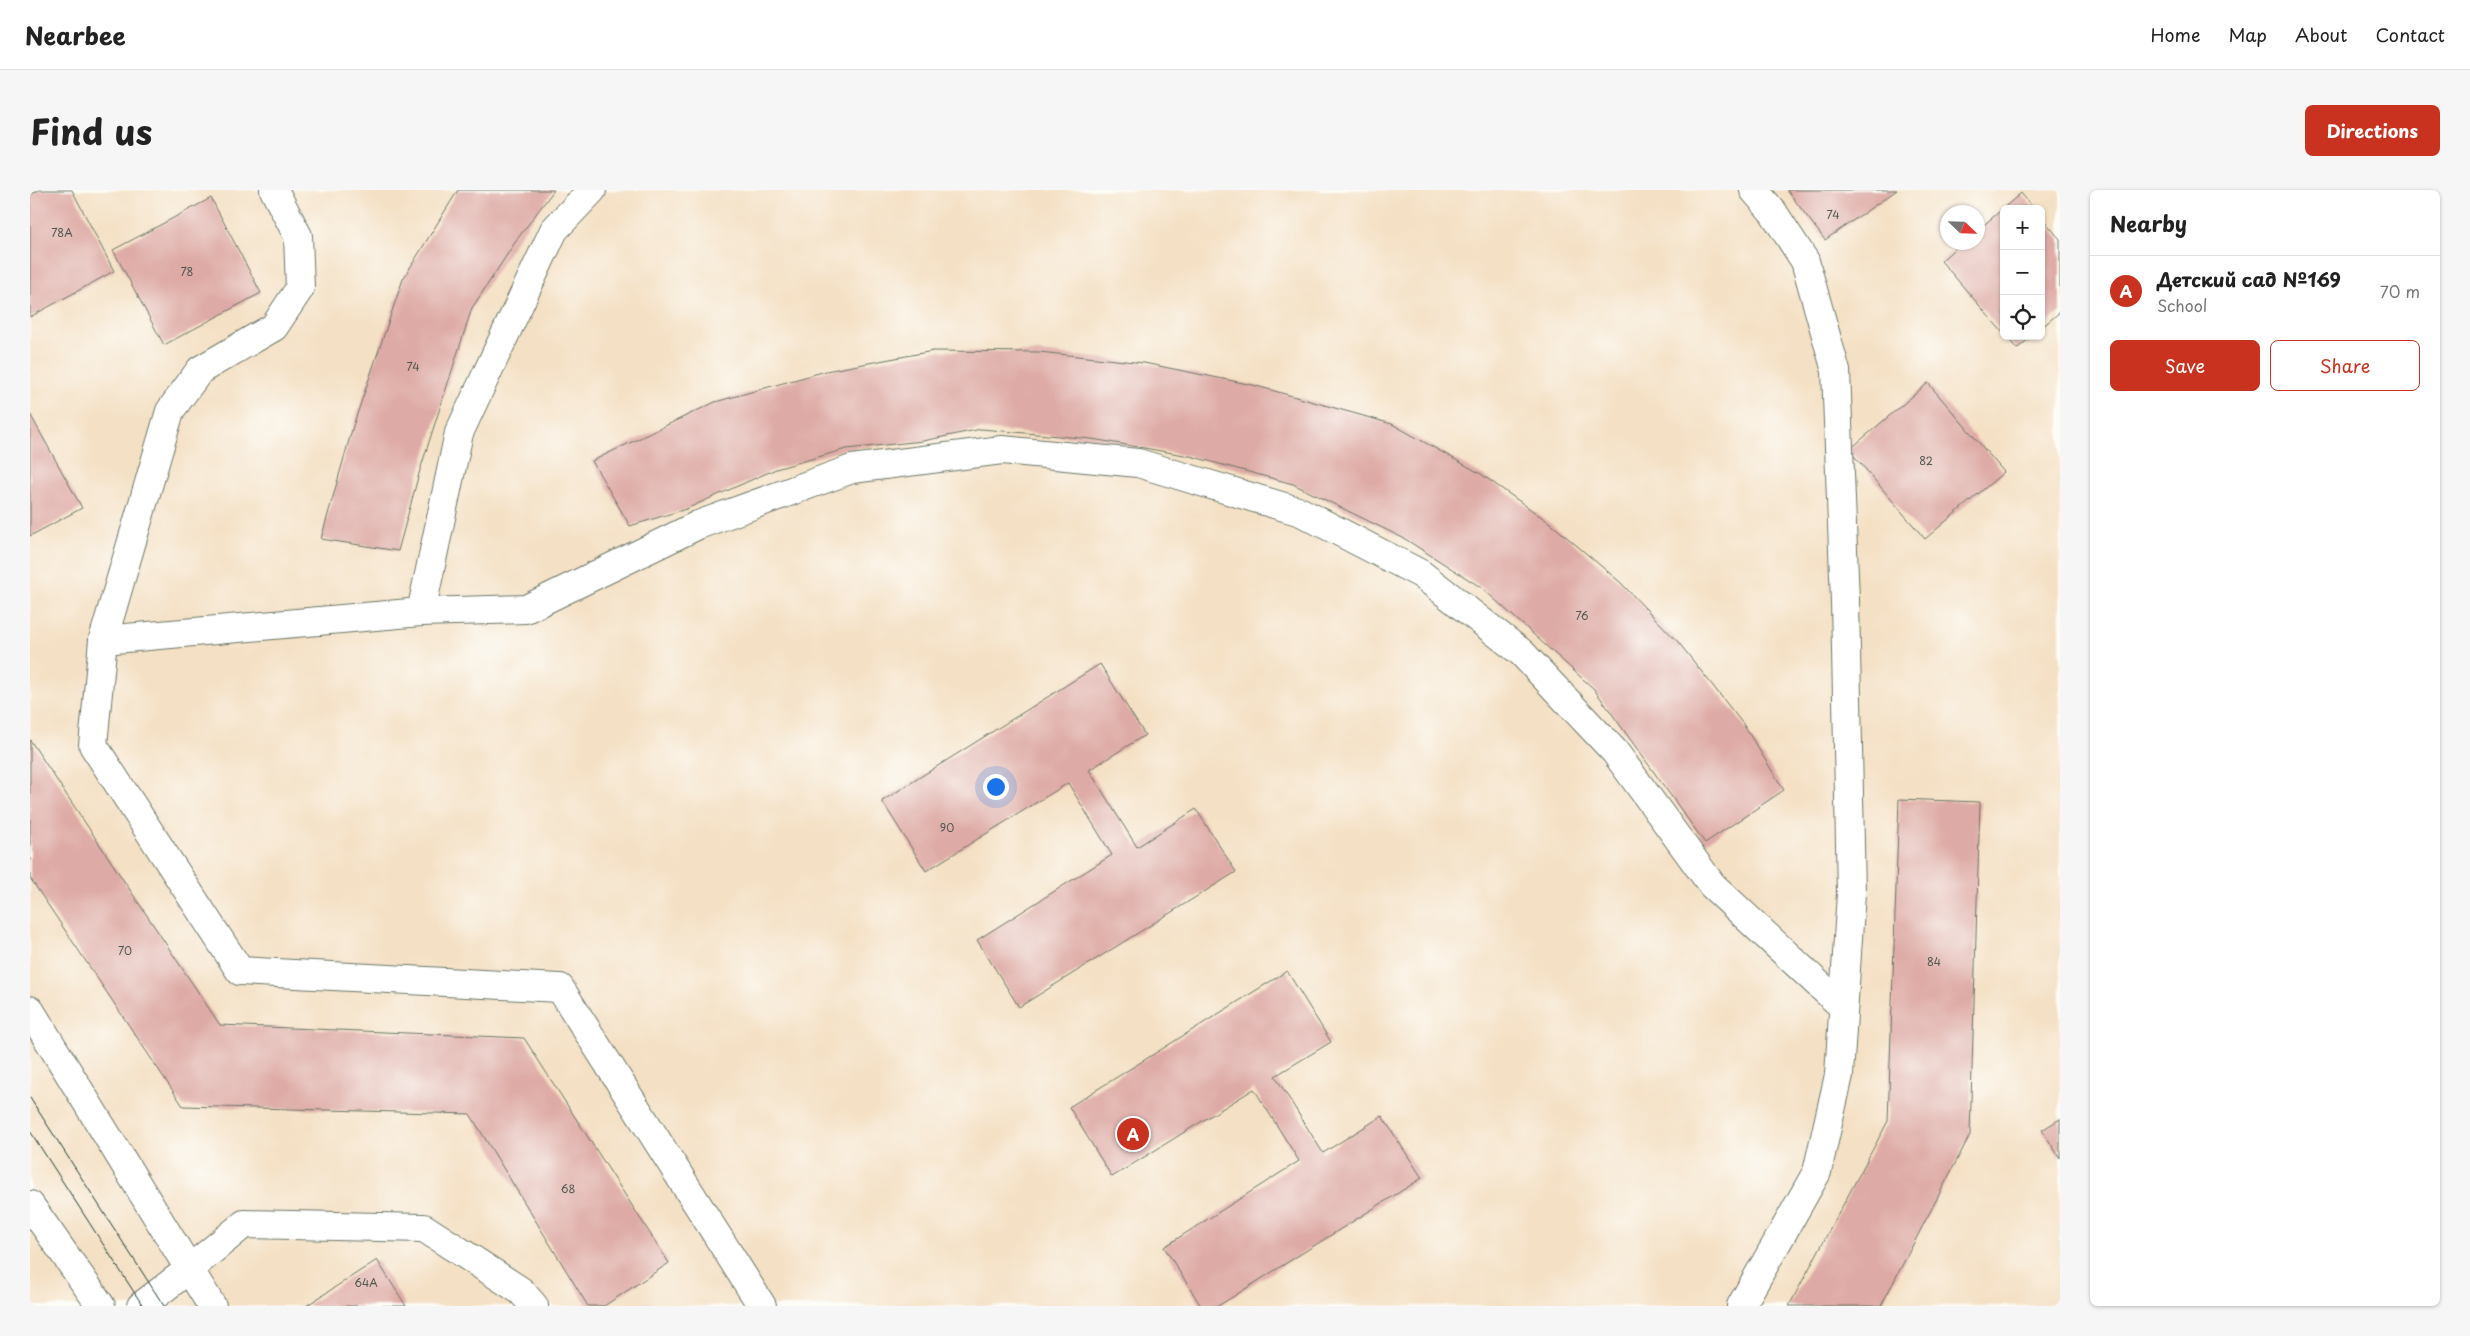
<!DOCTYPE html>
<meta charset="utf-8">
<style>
:root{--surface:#fff;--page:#f6f6f6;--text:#222;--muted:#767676;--line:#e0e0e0;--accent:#c8321e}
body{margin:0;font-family:"Playpen Sans",sans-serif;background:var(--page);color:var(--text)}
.controls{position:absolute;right:15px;top:15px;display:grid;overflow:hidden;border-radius:8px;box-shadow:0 1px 4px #0004}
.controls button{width:45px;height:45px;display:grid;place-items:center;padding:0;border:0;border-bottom:1px solid var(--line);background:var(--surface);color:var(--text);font:25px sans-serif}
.compass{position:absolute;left:1910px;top:15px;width:45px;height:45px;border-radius:50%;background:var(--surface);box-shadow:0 1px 4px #0004;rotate:113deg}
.you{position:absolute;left:965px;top:596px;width:18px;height:18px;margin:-12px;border:4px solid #fff;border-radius:50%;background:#1a73e8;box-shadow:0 0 0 8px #1a73e833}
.badge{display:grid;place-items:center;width:32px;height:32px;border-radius:50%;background:var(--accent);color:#fff;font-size:16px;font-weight:700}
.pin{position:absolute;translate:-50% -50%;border:2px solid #fff;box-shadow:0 1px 5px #0006}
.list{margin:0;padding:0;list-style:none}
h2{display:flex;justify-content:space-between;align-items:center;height:65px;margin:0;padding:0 20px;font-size:21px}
h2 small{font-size:16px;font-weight:400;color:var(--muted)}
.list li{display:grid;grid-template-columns:32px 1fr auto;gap:15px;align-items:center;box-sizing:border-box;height:70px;padding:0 20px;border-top:1px solid var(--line)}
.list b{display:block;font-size:19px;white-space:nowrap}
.list p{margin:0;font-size:16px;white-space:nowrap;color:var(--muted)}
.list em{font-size:16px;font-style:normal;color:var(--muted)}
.actions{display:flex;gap:10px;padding:15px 20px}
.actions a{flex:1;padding:11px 0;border:1px solid var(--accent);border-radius:8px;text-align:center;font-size:18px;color:var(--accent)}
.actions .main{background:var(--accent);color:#fff}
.icon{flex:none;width:28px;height:28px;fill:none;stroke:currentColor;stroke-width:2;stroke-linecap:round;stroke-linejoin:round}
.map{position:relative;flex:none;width:2030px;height:1116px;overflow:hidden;border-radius:8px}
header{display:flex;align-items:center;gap:30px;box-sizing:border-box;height:70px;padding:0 25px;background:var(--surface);border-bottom:1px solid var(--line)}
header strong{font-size:24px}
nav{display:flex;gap:28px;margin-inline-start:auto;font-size:18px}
.intro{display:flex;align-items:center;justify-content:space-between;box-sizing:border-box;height:120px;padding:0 30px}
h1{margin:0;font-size:35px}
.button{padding:12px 22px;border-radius:8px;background:var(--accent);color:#fff;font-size:18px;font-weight:700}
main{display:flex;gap:30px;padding:0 30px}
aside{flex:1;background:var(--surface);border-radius:8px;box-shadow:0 1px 4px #0004}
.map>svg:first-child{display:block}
.building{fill:#deaaa5}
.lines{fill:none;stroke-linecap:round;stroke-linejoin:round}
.minor-casing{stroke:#6a7666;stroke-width:30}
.minor{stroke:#fff;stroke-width:28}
.tram{stroke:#1f3d34;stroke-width:1}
.labels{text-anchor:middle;stroke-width:4;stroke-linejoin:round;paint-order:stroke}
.number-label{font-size:11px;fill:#4f5850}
</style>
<header>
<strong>Nearbee</strong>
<nav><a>Home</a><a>Map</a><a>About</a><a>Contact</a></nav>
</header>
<div class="intro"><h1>Find us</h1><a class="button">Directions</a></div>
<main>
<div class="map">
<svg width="2030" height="1116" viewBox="0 0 2030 1116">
<rect width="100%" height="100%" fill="#fdfcf7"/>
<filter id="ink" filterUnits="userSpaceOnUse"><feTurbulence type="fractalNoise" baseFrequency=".02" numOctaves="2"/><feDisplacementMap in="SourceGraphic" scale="10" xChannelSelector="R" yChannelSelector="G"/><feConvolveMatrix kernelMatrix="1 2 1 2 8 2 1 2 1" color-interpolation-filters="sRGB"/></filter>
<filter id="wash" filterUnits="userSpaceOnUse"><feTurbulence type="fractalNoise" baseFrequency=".0096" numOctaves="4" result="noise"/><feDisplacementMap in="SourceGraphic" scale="20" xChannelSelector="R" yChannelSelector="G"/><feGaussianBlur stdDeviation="1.12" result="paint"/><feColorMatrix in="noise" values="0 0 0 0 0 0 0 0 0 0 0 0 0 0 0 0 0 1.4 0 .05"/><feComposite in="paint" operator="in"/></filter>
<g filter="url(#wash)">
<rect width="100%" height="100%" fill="#f4e0c4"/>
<g id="blocks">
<g class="building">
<path d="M9,0H42L84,81L0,127V5Z"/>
<path d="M428,0H524L488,48L442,118L390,280L368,361L291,349L323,236L373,89Z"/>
<path d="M1757,0H1867L1795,50Z"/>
<path d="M1991,3L2004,19H1974V144L1911,71L1932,52H1948V40Z"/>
<path d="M181,8L231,103L134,155L83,60Z"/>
<path d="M2011,27L2030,49V122L2011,138Z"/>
<path d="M1976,146H2002L1987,159Z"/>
<path d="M903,161L1009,162L1114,173L1223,195L1362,234L1451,284L1520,333L1590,392L1649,453L1713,534L1754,600L1675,653L1564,499L1452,398L1375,349L1263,294L1160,266L1062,249L951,239L893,251L816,259L746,279L656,319L600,336L562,271L685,212L796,181Z"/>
<path d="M1898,193L1974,282L1895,349L1819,260Z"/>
<path d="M0,224L52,318L0,346Z"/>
<path d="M1070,474L1115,545L1059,580L1107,657L1166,619L1206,682L989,817L947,750L1082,665L1038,593L896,681L852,611Z"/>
<path d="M0,550L190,835L494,848L639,1073L574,1116H558L440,924L153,916L0,688Z"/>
<path d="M1869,609L1950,612L1940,945L1851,1116H1759L1858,931Z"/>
<path d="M1257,781L1301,852L1245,886L1293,963L1352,926L1392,988L1188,1116H1171L1134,1057L1269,971L1224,899L1082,987L1039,917Z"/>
<path d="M2030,929V968L2012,940Z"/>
<path d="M347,1070L376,1116H276Z"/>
</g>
</g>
</g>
<g filter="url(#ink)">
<use href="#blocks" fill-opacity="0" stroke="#6a7666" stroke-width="1"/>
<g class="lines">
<defs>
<g id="minor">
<path d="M244,0L268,46L270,98L244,137L170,180L140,221L73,450L391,422L429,243L524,40L562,0"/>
<path d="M391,422L496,419L668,335L822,279L972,260L1108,273L1271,322L1391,384L1492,463L1585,562L1682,695L1813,817"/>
<path d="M73,450L63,555L210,781L530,798L732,1116"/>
<path d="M0,820L182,1116"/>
<path d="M0,1015L71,1116"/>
<path d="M111,1116L158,1080L214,1034L394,1038L491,1101L504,1116"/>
<path d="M1711,1116L1787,982L1809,885L1821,703L1815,411L1806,181L1775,71L1743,22L1724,0"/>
</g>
</defs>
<use href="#minor" class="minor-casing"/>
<use href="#minor" class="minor"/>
<g class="tram">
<path d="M0,908L134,1116"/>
<path d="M0,941L113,1116"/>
</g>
</g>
</g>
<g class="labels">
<g class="number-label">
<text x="1803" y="29">74</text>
<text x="32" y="47">78А</text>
<text x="157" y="86">78</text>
<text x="383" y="181">74</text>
<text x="1896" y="275">82</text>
<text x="1552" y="430">76</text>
<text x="917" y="642">90</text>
<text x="95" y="765">70</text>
<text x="1904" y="776">84</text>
<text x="538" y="1003">68</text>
<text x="336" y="1097">64А</text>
</g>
</g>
</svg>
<div class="controls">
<button>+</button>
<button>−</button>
<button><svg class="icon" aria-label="locate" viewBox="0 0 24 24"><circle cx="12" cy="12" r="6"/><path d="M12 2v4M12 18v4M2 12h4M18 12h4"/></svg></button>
</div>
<svg class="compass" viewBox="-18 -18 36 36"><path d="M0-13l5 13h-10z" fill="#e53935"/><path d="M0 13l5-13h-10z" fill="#767676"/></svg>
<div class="you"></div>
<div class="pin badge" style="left:1103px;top:944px">A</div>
</div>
<aside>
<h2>Nearby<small></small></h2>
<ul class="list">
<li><span class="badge">A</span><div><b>Детский сад №169</b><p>School</p></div><em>70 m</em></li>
</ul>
<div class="actions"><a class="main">Save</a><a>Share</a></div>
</aside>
</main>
